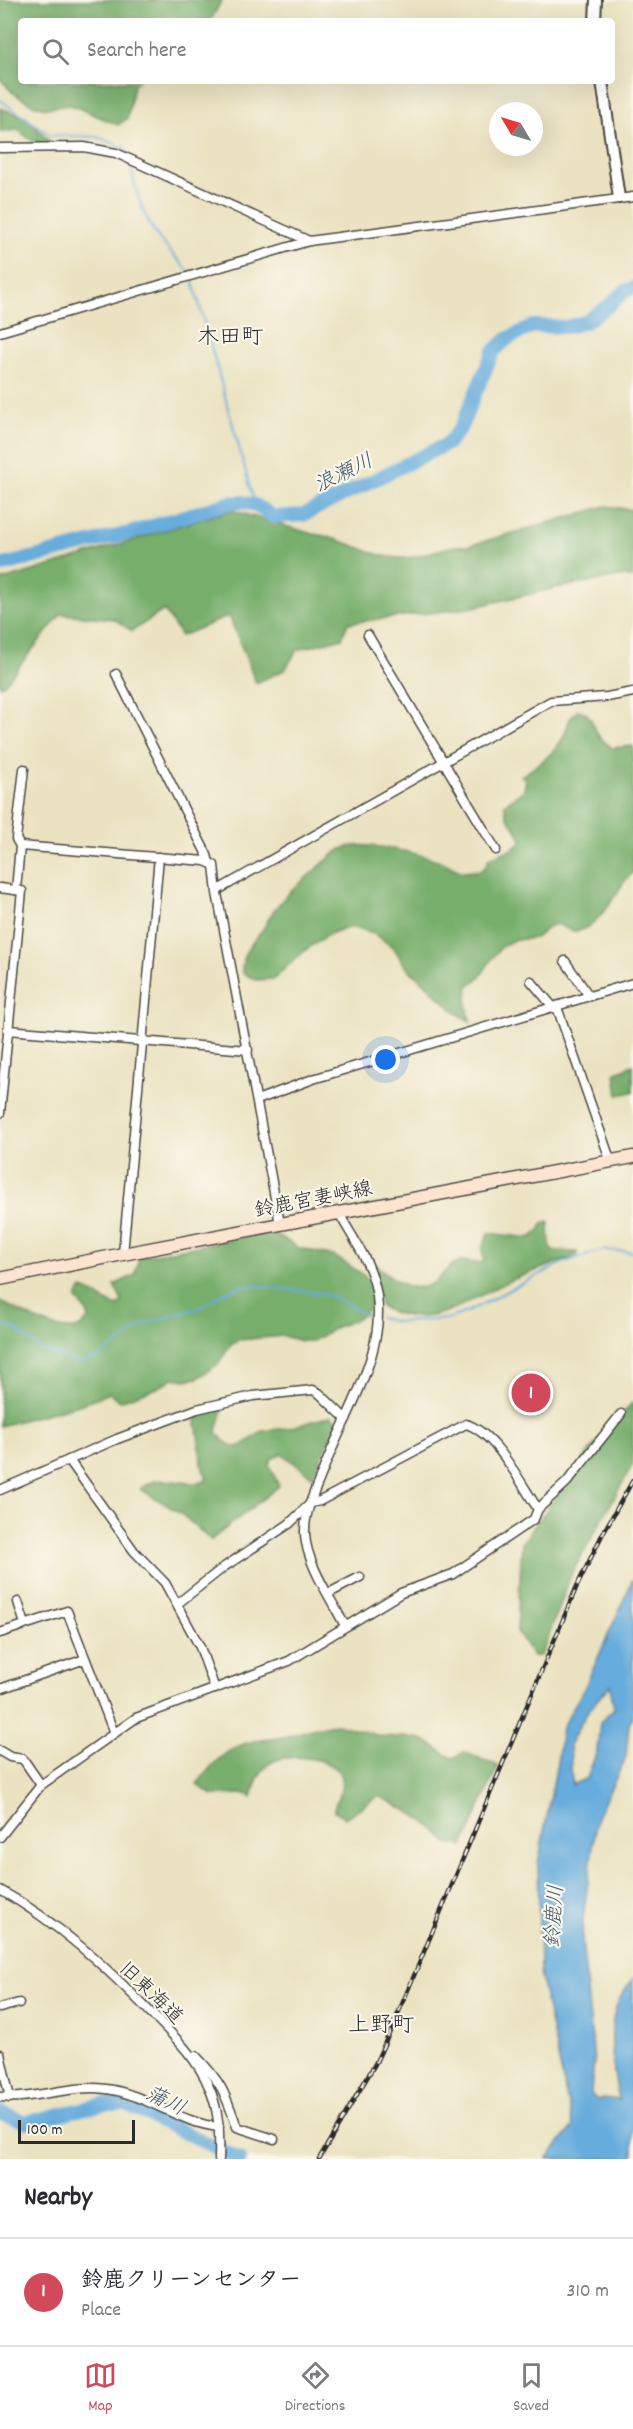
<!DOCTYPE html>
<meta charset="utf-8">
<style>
:root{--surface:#fff;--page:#f2f2f3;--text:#2b2b33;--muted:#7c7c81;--line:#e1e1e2;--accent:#d1495b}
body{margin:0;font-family:Dekko,"Klee One",sans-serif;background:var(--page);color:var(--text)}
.compass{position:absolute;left:489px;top:102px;width:54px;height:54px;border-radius:50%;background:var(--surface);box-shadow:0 6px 24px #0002;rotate:308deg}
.scale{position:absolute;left:18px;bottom:15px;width:117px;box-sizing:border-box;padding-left:6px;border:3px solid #2b2b2b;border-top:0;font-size:16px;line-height:21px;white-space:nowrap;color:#2b2b2b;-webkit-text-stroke:4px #fbf7ec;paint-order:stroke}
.you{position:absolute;left:386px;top:1060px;width:21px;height:21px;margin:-15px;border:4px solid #fff;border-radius:50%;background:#1a73e8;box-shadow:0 0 0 9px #1a73e833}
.badge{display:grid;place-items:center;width:39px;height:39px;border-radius:50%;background:var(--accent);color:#fff;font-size:20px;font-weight:700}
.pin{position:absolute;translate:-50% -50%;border:3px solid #fff;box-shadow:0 2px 6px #0006}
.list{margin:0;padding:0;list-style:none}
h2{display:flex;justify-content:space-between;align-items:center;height:78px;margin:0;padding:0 24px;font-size:26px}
h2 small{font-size:20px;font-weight:400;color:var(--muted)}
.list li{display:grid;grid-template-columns:39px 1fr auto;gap:18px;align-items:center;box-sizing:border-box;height:108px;padding:0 24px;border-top:2px solid var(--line)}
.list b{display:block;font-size:22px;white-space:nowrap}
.list p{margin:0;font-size:20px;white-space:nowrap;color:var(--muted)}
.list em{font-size:20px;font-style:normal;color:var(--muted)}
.icon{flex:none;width:33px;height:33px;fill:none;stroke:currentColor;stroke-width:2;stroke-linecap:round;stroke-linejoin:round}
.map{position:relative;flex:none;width:633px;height:2159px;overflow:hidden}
.search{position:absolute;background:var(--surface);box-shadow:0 6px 24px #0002;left:18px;right:18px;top:18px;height:66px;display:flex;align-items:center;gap:15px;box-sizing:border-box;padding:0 21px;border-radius:6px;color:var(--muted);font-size:22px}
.sheet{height:186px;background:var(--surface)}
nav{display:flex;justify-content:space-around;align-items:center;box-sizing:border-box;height:84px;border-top:2px solid var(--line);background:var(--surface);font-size:16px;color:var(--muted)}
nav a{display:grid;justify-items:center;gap:3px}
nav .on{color:var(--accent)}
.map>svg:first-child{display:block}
.forest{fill:#77ae6c;stroke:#516c4c;stroke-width:1.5}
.water{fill:#66acdc;stroke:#486c84;stroke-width:1.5;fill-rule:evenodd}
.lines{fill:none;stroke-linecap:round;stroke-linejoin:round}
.stream{stroke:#66acdc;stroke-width:2}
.river{stroke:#66acdc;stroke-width:14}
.minor-casing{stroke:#484641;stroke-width:11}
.tertiary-casing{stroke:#484641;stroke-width:14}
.secondary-casing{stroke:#484641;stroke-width:15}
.minor{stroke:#fff;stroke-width:8}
.tertiary{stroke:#fff;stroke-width:10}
.secondary{stroke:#fde4d1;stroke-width:12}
.rail-casing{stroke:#2b2b2b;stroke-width:4.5}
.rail{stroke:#fbf7ec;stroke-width:2;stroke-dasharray:7;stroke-linecap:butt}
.labels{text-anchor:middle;stroke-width:4.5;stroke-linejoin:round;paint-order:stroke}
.street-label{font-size:20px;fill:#2b2b2b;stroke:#fbf7ec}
.water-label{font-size:21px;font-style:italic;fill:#405869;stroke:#fbf7ec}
.quarter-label{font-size:22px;fill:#2b2b2b;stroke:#fbf7ec}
</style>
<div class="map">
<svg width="633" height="2159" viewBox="0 0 633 2159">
<rect width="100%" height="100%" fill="#fbf7ec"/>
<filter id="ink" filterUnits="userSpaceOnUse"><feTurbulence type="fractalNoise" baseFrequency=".0167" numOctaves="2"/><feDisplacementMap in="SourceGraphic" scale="12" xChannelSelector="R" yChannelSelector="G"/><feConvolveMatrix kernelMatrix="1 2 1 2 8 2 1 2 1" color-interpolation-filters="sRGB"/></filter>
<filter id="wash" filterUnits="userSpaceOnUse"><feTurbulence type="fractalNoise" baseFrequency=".008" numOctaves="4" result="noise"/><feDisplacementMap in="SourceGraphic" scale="24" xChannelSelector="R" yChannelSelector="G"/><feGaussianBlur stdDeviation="1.35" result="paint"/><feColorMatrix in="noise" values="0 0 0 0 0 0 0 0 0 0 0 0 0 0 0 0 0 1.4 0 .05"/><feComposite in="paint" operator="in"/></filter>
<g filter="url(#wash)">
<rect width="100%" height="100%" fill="#eae2c0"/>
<g class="forest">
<path d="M0,0H222L212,18L208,21H21V81H138L134,85L127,119L118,125L71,105L46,108L33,105L12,92L0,79Z"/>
<path d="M0,108L26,117L51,143C37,147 28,138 18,130L0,132Z"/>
<path d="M606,506L633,510V578L624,576L561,587L469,608L348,623L342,638L297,650L285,670L256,683L229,616L181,636L164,610L132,631L114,619L61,614L5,684L0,686V581L231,510L313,534C344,537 372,559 404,558C426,557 445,544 468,546Z"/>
<path d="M578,710C592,713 592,724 598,735C601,740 608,744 612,748L633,746V873L627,878C616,893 595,933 574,931C566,931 560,922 552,925C545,928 541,936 534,938C523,940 513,938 503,946C487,959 486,977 468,986L467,1003L470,1021C450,1011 444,1001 428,986C421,978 410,973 404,964C399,958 398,951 391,946C380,937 364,927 349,928C326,929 290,963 274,979L256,980L243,973C238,951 258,940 267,922C277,902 296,886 313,872C322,865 332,854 342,849C361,839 416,853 437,860C461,868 453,876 484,869L489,858L512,849L521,842C520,827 503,820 505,804L524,790L526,778L521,776C538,765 552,756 563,738C569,726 566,720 578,710Z"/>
<path d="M633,1065V1092L618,1095L615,1073Z"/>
<path d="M549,1222L550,1246L553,1251L577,1252V1255C553,1265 527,1273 503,1284C461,1304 429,1332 381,1307L368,1264L372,1262C393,1278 413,1300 438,1279C445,1273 451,1263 460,1261C469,1260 475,1266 484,1261L482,1249L488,1233L530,1238L539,1231L542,1224Z"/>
<path d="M268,1233L279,1236L299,1248L334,1256L364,1275L372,1284V1303L365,1313L355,1320L336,1327L313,1341H301L283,1336L238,1340L232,1343L218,1364L198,1378L185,1380L173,1378L157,1388L120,1401L109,1393L79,1405L0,1426V1301C17,1310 58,1335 78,1328C83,1326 85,1322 89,1318L87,1312L76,1298L82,1289C96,1292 104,1303 118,1306L122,1301L114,1285L135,1275L139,1257Z"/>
<path d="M633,1402V1464L572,1573L541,1656H533L517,1631L522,1543L594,1445Z"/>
<path d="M222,1404C224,1413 218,1423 217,1433L225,1442L235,1447L241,1446L263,1431L288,1428L331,1416L338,1423L312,1476L282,1454L271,1459L269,1465L279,1486L211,1540L180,1513L140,1489C163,1470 181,1489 206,1481V1475L203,1470L195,1415L203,1407Z"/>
<path d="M337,1724L380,1736L418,1738C431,1741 440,1753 453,1758L464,1752L498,1766L463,1846L447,1843C430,1821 402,1807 378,1796L345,1818L335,1811C333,1798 347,1790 341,1776C332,1756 284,1752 269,1764C258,1773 255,1785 252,1797L247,1794L213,1795L197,1785C212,1763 227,1747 255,1741C265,1739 277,1739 287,1736C304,1732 319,1725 337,1724Z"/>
</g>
<path class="water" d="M633,1579V1718L629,1724L626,1757L597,1817L583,1918L582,1939L594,2061L591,2094L597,2100L603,2098L619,2100C613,2075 607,2025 618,2002C622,1994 628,1986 633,1978V2159H547L573,2127L540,1973L538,1863L557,1763L562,1727L584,1689ZM610,1685L614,1709L600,1722L597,1751L587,1778L572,1785L570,1743L588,1711Z"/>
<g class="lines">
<g class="stream">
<path d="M0,100L50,135L97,137L125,148L129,155"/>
<path d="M130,161C135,192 145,225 167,248C174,257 183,263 189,273"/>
<path d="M192,278L255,505"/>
<path d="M380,1318L397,1322L447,1319L467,1312L564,1262L604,1250L633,1252"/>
<path d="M0,1326L14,1328L41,1349L77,1363L97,1358L145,1324L201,1307L222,1294L240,1286H261L324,1294L334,1297L365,1315L374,1317"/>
</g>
<g class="river">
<path d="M0,566L129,533L229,503L242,502L255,505L274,517L303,515L447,444L460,429L493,352L507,339L533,326L567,327L585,322L608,306L625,291L633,288"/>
<path d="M0,2113L26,2122L104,2104H126L239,2159"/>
</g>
</g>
</g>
<g filter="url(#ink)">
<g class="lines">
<defs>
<g id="minor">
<path d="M0,148L84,147L116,153L309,241"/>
<path d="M0,332L309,241L633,197"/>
<path d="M368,635L496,850"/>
<path d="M116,674L207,855L209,862"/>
<path d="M20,846L205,861L214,865L217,893L280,1224"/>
<path d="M0,888L22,891L0,1113"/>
<path d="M16,890L20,846L16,839L24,769"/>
<path d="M218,890L551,701L607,697L633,692"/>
<path d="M565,961L589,996"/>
<path d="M531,981L554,1008"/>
<path d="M557,1007L611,1162"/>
<path d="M8,1030L248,1050"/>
<path d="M257,1100L313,1079L633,983"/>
<path d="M339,1213C350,1234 368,1258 374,1282C392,1346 346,1411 324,1468C316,1489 304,1511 305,1534C306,1563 332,1600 345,1626"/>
<path d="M123,1254L159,857"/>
<path d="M69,1460L134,1551L165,1583L200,1647L215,1689"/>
<path d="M0,1490L117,1439L197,1409L253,1396L313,1390L319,1393L346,1419"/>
<path d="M538,1509L567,1482L621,1414"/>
<path d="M329,1593L360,1577"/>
<path d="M18,1602L25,1624"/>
<path d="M0,1633L67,1611L114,1733"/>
<path d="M0,1689L85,1659"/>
<path d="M0,1751L10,1757L23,1759L41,1785"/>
<path d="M0,1837L41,1785L136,1718L289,1661L401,1593L453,1574L534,1519L538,1509C521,1484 496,1433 466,1424L320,1501L311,1503L289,1524L224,1567L177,1604"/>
<path d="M0,1890C58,1922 107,1968 153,2015C174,2036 198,2059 209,2087C219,2110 220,2134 219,2159"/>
<path d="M0,2008L19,2003"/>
<path d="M0,2054L10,2098"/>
<path d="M196,2056C222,2083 225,2093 237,2127L274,2139"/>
<path d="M0,2097C36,2100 71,2084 106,2089C147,2094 179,2123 219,2127"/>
</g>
<g id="tertiary">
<path d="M595,21L596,0"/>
<path d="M602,81L619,198"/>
</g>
<path id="secondary" d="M0,1279L123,1254L633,1157"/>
</defs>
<use href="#minor" class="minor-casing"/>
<use href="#tertiary" class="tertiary-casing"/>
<use href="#secondary" class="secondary-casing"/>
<use href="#minor" class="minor"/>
<use href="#tertiary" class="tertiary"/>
<use href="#secondary" class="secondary"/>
<defs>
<path id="rail" d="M319,2159L375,2064L395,2021L577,1586L603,1533L633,1480"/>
</defs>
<use href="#rail" class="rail-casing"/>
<use href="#rail" class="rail"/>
</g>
</g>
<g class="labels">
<g class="street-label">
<text transform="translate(313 1198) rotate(-11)" y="7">鈴鹿宮妻峡線</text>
<text transform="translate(152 1992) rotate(44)" y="7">旧東海道</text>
</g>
<g class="water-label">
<text transform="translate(343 472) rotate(-26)" y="7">浪瀬川</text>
<text transform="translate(553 1916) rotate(-86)" y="7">鈴鹿川</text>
<text transform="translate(166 2100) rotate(26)" y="7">蒲川</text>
</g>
<g class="quarter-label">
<text x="230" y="343">木田町</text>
<text x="381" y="2031">上野町</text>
</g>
</g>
</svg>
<svg class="compass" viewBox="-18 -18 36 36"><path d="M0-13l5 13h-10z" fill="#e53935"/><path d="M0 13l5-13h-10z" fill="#7c7c81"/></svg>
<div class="scale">100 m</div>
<div class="you"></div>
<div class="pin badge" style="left:531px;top:1393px">1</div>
<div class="search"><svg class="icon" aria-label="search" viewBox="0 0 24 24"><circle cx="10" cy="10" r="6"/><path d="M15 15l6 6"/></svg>Search here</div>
</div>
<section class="sheet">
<h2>Nearby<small></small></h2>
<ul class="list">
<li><span class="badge">1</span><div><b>鈴鹿クリーンセンター</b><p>Place</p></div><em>310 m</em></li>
</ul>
</section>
<nav>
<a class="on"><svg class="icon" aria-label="map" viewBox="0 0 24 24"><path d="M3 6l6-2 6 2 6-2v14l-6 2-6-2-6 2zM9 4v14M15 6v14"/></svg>Map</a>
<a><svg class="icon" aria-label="directions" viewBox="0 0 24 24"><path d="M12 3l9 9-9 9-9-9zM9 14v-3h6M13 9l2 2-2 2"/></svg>Directions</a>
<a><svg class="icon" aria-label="saved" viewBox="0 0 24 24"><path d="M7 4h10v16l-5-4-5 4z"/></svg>Saved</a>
</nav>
